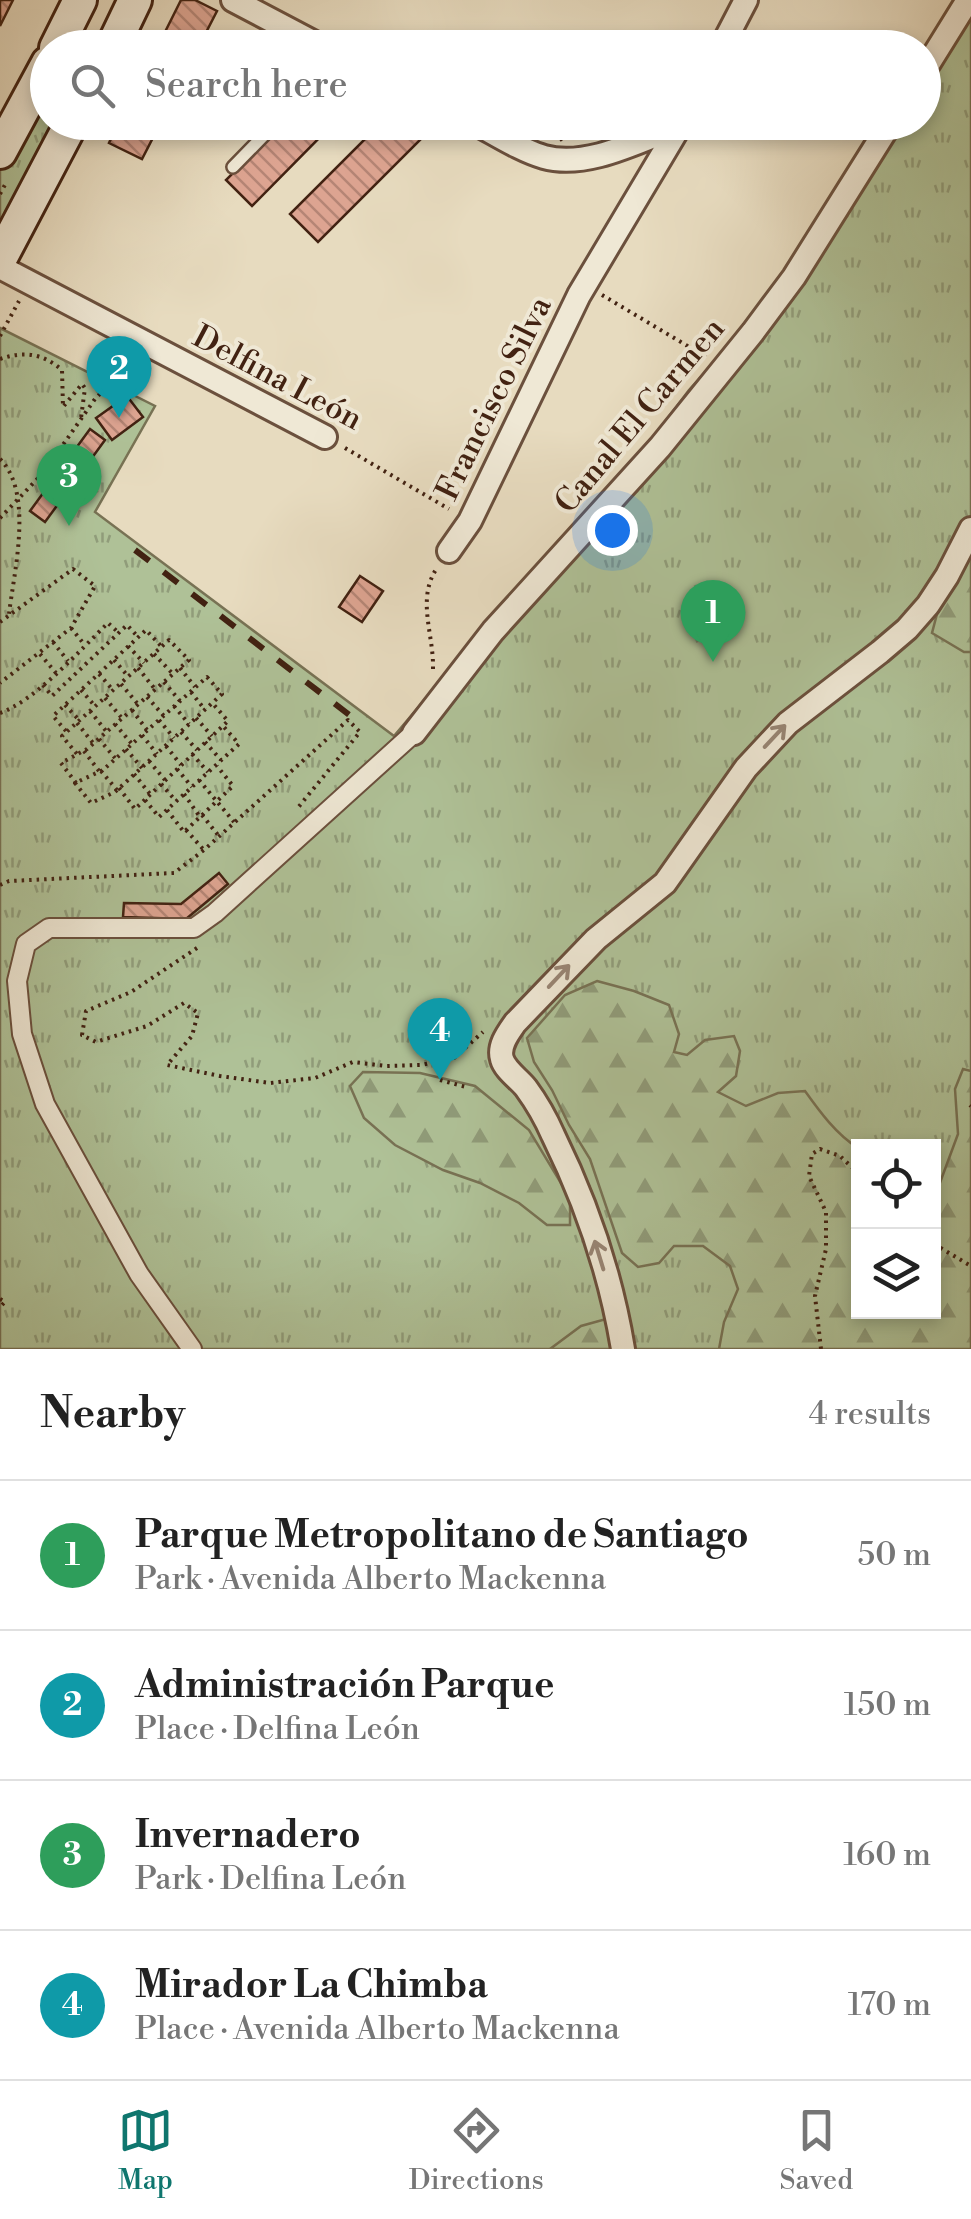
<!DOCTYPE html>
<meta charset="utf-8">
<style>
:root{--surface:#fff;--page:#f6f6f6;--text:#222;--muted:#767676;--line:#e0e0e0;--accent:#0f766e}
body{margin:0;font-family:"Libre Bodoni",serif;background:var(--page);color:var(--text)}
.controls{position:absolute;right:30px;bottom:30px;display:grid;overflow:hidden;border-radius:0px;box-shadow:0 5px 15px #0003}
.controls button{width:90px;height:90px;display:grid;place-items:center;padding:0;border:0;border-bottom:2px solid var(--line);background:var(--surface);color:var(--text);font:50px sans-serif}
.you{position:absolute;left:612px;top:530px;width:35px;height:35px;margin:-25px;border:8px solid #fff;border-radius:50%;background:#1a73e8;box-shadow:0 0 0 15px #1a73e833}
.badge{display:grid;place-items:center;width:65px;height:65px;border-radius:50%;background:var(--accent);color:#fff;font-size:32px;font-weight:700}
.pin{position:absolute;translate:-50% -82px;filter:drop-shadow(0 2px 5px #0008)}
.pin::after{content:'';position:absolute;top:52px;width:35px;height:30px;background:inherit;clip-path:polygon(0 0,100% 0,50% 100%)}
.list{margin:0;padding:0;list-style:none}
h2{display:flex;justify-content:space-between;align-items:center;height:130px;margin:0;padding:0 40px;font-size:42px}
h2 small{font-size:32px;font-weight:400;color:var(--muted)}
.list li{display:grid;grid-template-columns:65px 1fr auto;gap:30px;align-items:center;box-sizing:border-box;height:150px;padding:0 40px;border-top:2px solid var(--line)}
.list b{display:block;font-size:38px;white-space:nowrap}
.list p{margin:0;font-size:32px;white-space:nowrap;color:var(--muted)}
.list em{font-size:32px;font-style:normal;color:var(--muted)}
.icon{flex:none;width:55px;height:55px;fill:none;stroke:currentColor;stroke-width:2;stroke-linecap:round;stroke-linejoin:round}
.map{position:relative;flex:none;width:971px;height:1349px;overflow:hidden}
.search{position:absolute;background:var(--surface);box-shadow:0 5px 15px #0003;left:30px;right:30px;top:30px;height:110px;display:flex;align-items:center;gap:25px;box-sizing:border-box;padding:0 35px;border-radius:55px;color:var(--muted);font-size:38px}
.sheet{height:730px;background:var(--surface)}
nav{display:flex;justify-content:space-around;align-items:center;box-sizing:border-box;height:140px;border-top:2px solid var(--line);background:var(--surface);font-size:28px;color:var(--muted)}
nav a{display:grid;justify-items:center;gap:5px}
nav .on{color:var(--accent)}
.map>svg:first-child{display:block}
.grass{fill:url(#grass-tufts);stroke:#787254;stroke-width:2.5;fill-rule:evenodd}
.forest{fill:url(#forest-firs);stroke:#787254;stroke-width:2.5}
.building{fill:url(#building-back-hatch);stroke:#422212;stroke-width:2.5}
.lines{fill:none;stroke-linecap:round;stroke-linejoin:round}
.service-casing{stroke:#6b503d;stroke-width:16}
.pedestrian-casing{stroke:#6b503d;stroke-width:22}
.minor-casing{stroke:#6b503d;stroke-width:28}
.secondary-casing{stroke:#422212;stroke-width:38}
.path{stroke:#422212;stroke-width:4;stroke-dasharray:2.5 5;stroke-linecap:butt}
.service{stroke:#efe8d5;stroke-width:11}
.pedestrian{stroke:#efe8d5;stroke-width:18}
.minor{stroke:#efe8d5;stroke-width:22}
.secondary{stroke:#efe8d5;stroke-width:32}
.rail{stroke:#422212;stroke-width:6;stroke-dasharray:18 18;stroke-linecap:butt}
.oneway{stroke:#988574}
.labels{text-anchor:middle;stroke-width:8;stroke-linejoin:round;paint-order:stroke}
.street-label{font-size:32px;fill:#422212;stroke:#efe8d5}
</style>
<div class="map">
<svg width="971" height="1349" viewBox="0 0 971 1349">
<defs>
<pattern id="grass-tufts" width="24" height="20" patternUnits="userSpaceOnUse" patternTransform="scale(2.5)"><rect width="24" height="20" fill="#afc197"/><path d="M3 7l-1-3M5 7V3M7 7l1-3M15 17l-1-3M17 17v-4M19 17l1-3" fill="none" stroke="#909c7a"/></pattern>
<pattern id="forest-firs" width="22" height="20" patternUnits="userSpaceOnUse" patternTransform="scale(2.5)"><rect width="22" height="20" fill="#afc197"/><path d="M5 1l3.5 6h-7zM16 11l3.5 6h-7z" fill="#909c7a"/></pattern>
<pattern id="building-back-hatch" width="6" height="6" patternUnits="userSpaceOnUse" patternTransform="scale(2.5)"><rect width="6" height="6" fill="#dda491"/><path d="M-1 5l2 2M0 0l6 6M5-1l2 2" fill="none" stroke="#b58575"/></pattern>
</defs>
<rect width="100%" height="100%" fill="#e7dbbf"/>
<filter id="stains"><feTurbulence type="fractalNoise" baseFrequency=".002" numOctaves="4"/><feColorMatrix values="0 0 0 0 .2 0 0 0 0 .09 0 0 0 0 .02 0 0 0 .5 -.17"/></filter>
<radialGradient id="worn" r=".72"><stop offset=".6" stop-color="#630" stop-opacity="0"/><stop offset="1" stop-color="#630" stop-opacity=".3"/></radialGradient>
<g class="grass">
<path d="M971,0V1349H0V328L155,406L95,512L394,736L560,539L630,468L689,390L767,303L881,123L924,122V51ZM858,1146H934V1312H858Z"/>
<path d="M47,79L48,122L58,123L0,227V166Z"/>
</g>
<g class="forest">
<path d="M971,557V652H964L932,633L937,614Z"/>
<path d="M597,981L634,991L669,1005L679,1034L674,1052L687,1055L705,1040L734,1036L740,1051L736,1076L718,1092L746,1106L778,1093L805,1091C820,1112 836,1134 858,1148V1312H934V1190L938,1188L958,1134L955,1089L963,1069L971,1071V1349H719L724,1322L738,1289L730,1266L703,1246H674L659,1263L638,1267L622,1253L590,1159L569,1125L552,1090L534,1062L527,1038L565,995Z"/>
<path d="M363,1072L420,1073L475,1086L529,1130L570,1198V1225H547L519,1203L480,1183L443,1170L395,1145L364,1118L350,1086Z"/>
<path d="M606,1319L613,1349H550L581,1326Z"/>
</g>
<g class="building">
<path d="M0,0H13L0,26Z"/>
<path d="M181,0H195L217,11L198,48H157Z"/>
<path d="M119,122H161L142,159L109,143Z"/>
<path d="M284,122H335L252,206L226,180Z"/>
<path d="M382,122H415L426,134L318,242L290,214Z"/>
<path d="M547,122H585L561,140Z"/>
<path d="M127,396L143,417L112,440L96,418Z"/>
<path d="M90,429L105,440L45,522L30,511Z"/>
<path d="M360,576L383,591L362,622L339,607Z"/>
<path d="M219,873L228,884L186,919L123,917L124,903L181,904Z"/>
</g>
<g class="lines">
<defs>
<path id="service" d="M233,167L277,122"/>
<path id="pedestrian" d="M192,1349L139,1274L45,1104L22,1034L17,981L26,944L49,928H194L215,913L414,733"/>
<g id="minor">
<path d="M233,0L324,48"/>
<path d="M721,48L746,0"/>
<path d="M924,71L968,0"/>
<path d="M473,122C496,134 520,150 544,157C588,169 640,140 681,125"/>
<path d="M0,267L325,437"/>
<path d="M449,551L470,521L579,295L682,122"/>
<path d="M414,733L493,631L660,447L753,332L794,277L891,122"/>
<path d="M623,1349C611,1276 586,1202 553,1135C546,1119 537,1103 526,1088C519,1079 505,1070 502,1059C498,1046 508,1033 515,1023L596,939L665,883L746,768L788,723L880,652L907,629L928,605L947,576L971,529"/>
</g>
<g id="secondary">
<path d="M56,48L80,0"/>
<path d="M112,48L135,0"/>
<path d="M0,152L48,63"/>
<path d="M0,259L72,122"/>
</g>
</defs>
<use href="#service" class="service-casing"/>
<use href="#pedestrian" class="pedestrian-casing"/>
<use href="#minor" class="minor-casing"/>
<use href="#secondary" class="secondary-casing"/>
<g class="path">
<path d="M0,194L7,181"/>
<path d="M602,295L706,357"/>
<path d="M0,336L19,301"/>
<path d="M0,359C24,351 42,353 62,370L63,407L82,384L85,388L81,418"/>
<path d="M345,448L449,509"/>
<path d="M0,459C34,493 14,571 9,614"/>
<path d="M0,518L44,472L95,399L130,362"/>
<path d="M0,622L73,569L95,586L71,628L0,683"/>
<path d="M71,628L84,644"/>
<path d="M53,642L68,661"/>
<path d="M128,646L144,663"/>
<path d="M40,654L56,673"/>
<path d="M154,654L173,674"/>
<path d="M114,660L127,675"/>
<path d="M138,668L154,688"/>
<path d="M180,668L195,687"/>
<path d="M433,669C434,634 416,599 437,568"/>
<path d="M99,674L112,689"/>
<path d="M207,677L222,694L115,792L91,803L75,783L103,770Z"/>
<path d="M164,682L180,701"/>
<path d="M121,684L137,703"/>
<path d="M43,685L52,696L127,625L138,637"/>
<path d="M81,690L94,705"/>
<path d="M191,692L205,710"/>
<path d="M147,697L164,716"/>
<path d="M105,698L121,717"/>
<path d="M65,705L79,720"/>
<path d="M174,706L189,724"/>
<path d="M132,710L147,730"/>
<path d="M90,711L106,731"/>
<path d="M0,713C35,701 80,650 108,623L119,633"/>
<path d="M196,718L212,736"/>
<path d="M159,720L174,738"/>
<path d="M77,723L93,743"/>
<path d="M115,724L132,744"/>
<path d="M66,731L53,716L146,630L162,647"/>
<path d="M181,732L197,750"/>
<path d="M142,735L157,754"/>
<path d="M99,739L115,758"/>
<path d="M205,742L221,760"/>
<path d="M166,746L181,765"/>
<path d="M126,749L142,768"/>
<path d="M84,751L99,771"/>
<path d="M192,754L208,772"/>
<path d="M149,761L165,780"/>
<path d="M177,769L192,787"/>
<path d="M101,771L117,790"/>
<path d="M134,774L150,794"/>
<path d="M199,780L234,822"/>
<path d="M76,783L61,763L87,749L189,660L169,640L62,736L77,754"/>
<path d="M161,784L176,801"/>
<path d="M119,788L135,809L228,721L214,705"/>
<path d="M184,794L200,817"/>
<path d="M145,800L159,817L239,744L223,726"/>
<path d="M167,810L184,832L233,786L217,766"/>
<path d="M202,815L218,835"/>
<path d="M186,830L203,849"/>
<path d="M0,885L9,881L174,873L204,850L348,720L360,732L296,810"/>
<path d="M197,948L131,992L86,1011L82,1035L96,1042L147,1026L184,1003L198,1013L192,1036L167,1065L220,1076L270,1083L315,1078L353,1062L386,1066L421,1065L454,1058L483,1032"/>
<path d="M440,1080L466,1087"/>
<path d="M970,1105L971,1106"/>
<path d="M934,1244L971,1266"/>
<path d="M0,1299L5,1302L0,1307"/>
<path d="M821,1349L815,1296L826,1249V1212L809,1176L812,1154L820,1149L840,1156L858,1173"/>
</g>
<use href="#service" class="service"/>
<use href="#pedestrian" class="pedestrian"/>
<use href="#minor" class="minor"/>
<use href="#secondary" class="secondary"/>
<path class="rail" d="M135,550L361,724"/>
</g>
<defs><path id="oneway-shaft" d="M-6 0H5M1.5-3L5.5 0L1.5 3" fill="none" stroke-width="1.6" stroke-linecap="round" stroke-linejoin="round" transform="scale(2.5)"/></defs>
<g class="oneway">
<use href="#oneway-shaft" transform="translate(775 736) rotate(-47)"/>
<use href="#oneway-shaft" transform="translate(559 976) rotate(-47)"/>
<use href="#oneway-shaft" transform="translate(599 1255) rotate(-107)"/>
</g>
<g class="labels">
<g class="street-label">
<text transform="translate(278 377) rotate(28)" y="11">Delfina León</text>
<text transform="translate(493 398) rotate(-64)" y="11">Francisco Silva</text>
<text transform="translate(639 415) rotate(-50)" y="11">Canal El Carmen</text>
</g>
</g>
<rect width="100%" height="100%" filter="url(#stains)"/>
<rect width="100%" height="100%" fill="url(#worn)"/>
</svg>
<div class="controls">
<button><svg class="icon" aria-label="locate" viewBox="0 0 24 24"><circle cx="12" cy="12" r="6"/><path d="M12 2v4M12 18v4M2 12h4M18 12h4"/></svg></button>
<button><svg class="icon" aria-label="layers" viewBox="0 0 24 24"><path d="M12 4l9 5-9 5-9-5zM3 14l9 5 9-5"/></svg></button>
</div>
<div class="you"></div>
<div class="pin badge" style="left:713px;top:662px;background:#2e9e5b">1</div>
<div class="pin badge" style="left:119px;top:418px;background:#0f9aa8">2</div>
<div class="pin badge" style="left:69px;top:526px;background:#2e9e5b">3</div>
<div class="pin badge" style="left:440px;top:1080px;background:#0f9aa8">4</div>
<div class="search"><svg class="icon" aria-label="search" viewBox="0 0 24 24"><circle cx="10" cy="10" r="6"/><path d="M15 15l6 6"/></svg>Search here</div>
</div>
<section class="sheet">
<h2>Nearby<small>4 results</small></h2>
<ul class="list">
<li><span class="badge" style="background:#2e9e5b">1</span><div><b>Parque Metropolitano de Santiago</b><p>Park · Avenida Alberto Mackenna</p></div><em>50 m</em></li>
<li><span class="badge" style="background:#0f9aa8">2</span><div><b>Administración Parque</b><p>Place · Delfina León</p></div><em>150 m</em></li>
<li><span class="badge" style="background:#2e9e5b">3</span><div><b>Invernadero</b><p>Park · Delfina León</p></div><em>160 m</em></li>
<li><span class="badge" style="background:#0f9aa8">4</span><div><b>Mirador La Chimba</b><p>Place · Avenida Alberto Mackenna</p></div><em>170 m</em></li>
</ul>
</section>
<nav>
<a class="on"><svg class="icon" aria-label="map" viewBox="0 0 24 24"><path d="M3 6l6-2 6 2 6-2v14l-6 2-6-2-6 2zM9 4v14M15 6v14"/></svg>Map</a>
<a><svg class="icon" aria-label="directions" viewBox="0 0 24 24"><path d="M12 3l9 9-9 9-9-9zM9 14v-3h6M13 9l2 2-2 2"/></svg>Directions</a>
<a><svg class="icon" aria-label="saved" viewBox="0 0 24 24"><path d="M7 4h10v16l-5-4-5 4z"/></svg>Saved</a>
</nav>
